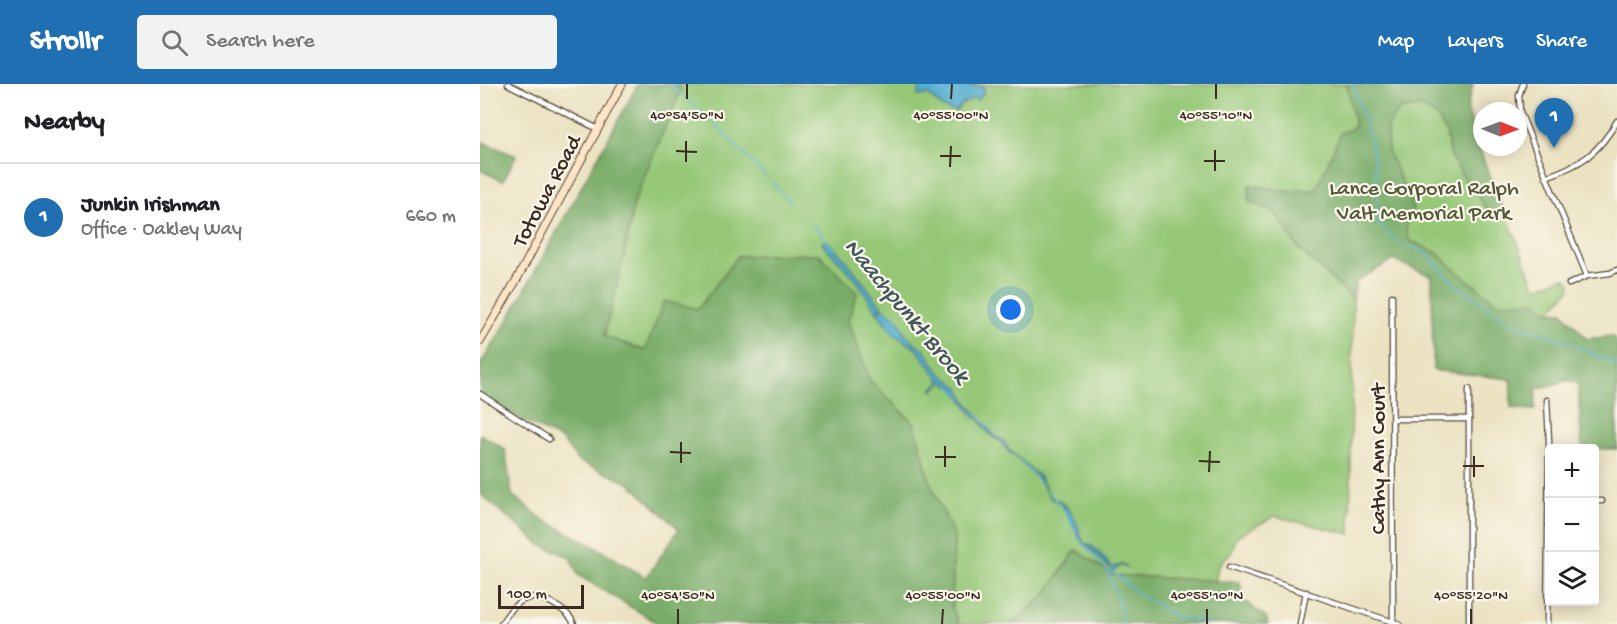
<!DOCTYPE html>
<meta charset="utf-8">
<style>
:root{--surface:#fff;--page:#f2f2f2;--text:#202124;--muted:#757577;--line:#e0e0e0;--accent:#1f6fb2}
body{margin:0;font-family:"Gochi Hand",sans-serif;background:var(--page);color:var(--text)}
.controls{position:absolute;right:18px;bottom:18px;display:grid;overflow:hidden;border-radius:6px;box-shadow:0 3px 15px #0003}
.controls button{width:54px;height:54px;display:grid;place-items:center;padding:0;border:0;border-bottom:2px solid var(--line);background:var(--surface);color:var(--text);font:30px sans-serif}
.compass{position:absolute;left:993px;top:18px;width:54px;height:54px;border-radius:50%;background:var(--surface);box-shadow:0 3px 15px #0003;rotate:91deg}
.scale{position:absolute;left:18px;bottom:15px;width:86px;box-sizing:border-box;padding-left:6px;border:3px solid #3b2a1e;border-top:0;font-size:16px;line-height:21px;white-space:nowrap;color:#3b2a1e;-webkit-text-stroke:4px #fbf7ec;paint-order:stroke}
.you{position:absolute;left:531px;top:226px;width:21px;height:21px;margin:-15px;border:4px solid #fff;border-radius:50%;background:#1a73e8;box-shadow:0 0 0 9px #1a73e833}
.badge{display:grid;place-items:center;width:39px;height:39px;border-radius:50%;background:var(--accent);color:#fff;font-size:20px;font-weight:700}
.pin{position:absolute;translate:-50% -50px;filter:drop-shadow(0 2px 3px #0008)}
.pin::after{content:'';position:absolute;top:32px;width:21px;height:18px;background:inherit;clip-path:polygon(0 0,100% 0,50% 100%)}
.list{margin:0;padding:0;list-style:none}
h2{display:flex;justify-content:space-between;align-items:center;height:78px;margin:0;padding:0 24px;font-size:26px}
h2 small{font-size:20px;font-weight:400;color:var(--muted)}
.list li{display:grid;grid-template-columns:39px 1fr auto;gap:18px;align-items:center;box-sizing:border-box;height:108px;padding:0 24px;border-top:2px solid var(--line)}
.list b{display:block;font-size:22px;white-space:nowrap}
.list p{margin:0;font-size:20px;white-space:nowrap;color:var(--muted)}
.list em{font-size:20px;font-style:normal;color:var(--muted)}
.icon{flex:none;width:33px;height:33px;fill:none;stroke:currentColor;stroke-width:2;stroke-linecap:round;stroke-linejoin:round}
.map{position:relative;flex:none;width:1137px;height:540px;overflow:hidden}
header{display:flex;align-items:center;gap:36px;box-sizing:border-box;height:84px;padding:0 30px;background:var(--accent);color:#fff}
header strong{font-size:28px}
nav{display:flex;gap:33px;margin-inline-start:auto;font-size:21px}
.search{width:420px;height:54px;background:var(--page);display:flex;align-items:center;gap:15px;box-sizing:border-box;padding:0 21px;border-radius:6px;color:var(--muted);font-size:22px}
main{display:flex}
aside{flex:1;background:var(--surface)}
.map>svg:first-child{display:block}
.green{fill:#95c777;stroke:#68784a;stroke-width:1.5}
.forest{fill:#78ac68;stroke:#5a6b43;stroke-width:1.5}
.water{fill:#52aed0;stroke:#466c77;stroke-width:1.5}
.lines{fill:none;stroke-linecap:round;stroke-linejoin:round}
.stream{stroke:#52aed0;stroke-width:1.5}
.minor-casing{stroke:#554636;stroke-width:7}
.secondary-casing{stroke:#554636;stroke-width:9}
.minor{stroke:#fff;stroke-width:4.5}
.secondary{stroke:#ffe4c6;stroke-width:7}
.ticks{fill:none;stroke:#3b2a1e;stroke-width:2}
.labels{text-anchor:middle;stroke-width:4.5;stroke-linejoin:round;paint-order:stroke}
.park-label{font-size:22px;fill:#565939;stroke:#fbf7ec}
.street-label{font-size:22px;fill:#3b2a1e;stroke:#fbf7ec}
.water-label{font-size:24px;font-style:italic;fill:#43585c;stroke:#fbf7ec}
.ticks-label{font-size:15px;text-anchor:middle;fill:#3b2a1e;stroke:#fbf7ec;stroke-width:4.5;stroke-linejoin:round;paint-order:stroke}
</style>
<header>
<strong>Strollr</strong>
<div class="search"><svg class="icon" aria-label="search" viewBox="0 0 24 24"><circle cx="10" cy="10" r="6"/><path d="M15 15l6 6"/></svg>Search here</div>
<nav><a>Map</a><a>Layers</a><a>Share</a></nav>
</header>
<main>
<aside>
<h2>Nearby<small></small></h2>
<ul class="list">
<li><span class="badge">1</span><div><b>Junkin Irishman</b><p>Office · Oakley Way</p></div><em>660 m</em></li>
</ul>
</aside>
<div class="map">
<svg width="1137" height="540" viewBox="0 0 1137 540">
<rect width="100%" height="100%" fill="#fbf7ec"/>
<filter id="ink" filterUnits="userSpaceOnUse"><feTurbulence type="fractalNoise" baseFrequency=".0167" numOctaves="2"/><feDisplacementMap in="SourceGraphic" scale="12" xChannelSelector="R" yChannelSelector="G"/><feConvolveMatrix kernelMatrix="1 2 1 2 8 2 1 2 1" color-interpolation-filters="sRGB"/></filter>
<filter id="wash" filterUnits="userSpaceOnUse"><feTurbulence type="fractalNoise" baseFrequency=".008" numOctaves="4" result="noise"/><feDisplacementMap in="SourceGraphic" scale="24" xChannelSelector="R" yChannelSelector="G"/><feGaussianBlur stdDeviation="1.35" result="paint"/><feColorMatrix in="noise" values="0 0 0 0 0 0 0 0 0 0 0 0 0 0 0 0 0 1.4 0 .05"/><feComposite in="paint" operator="in"/></filter>
<g filter="url(#wash)">
<rect width="100%" height="100%" fill="#ebe2c1"/>
<path class="green" d="M196,0H867L873,32L993,0L987,24L998,62L1056,204L1084,193L1091,199L1090,205L1070,227L1082,228L1107,255L1132,252L1137,258V365L1102,364L1098,300L1089,296L1056,305L1055,326L1031,324V295L953,286L952,192L913,176L875,197L861,49L836,106L804,107L769,101V118L795,128L818,164L873,215L870,450L795,432L757,452L751,469C740,476 736,484 736,497L633,491L596,466L564,512L531,540H479L472,524L474,452L451,401L434,339L390,297L368,237L339,170L258,172L218,225L184,217L166,267L124,252L144,173L154,117L201,6Z"/>
<g class="forest">
<path d="M158,0H196L201,5L154,117L144,173L124,252L165,267L184,217L218,225L258,172L339,170L377,209L368,237L390,297L434,339L451,401L474,452L472,524L479,540H179L98,491L90,473L61,461L0,410V350L25,365L32,411L64,436L126,469L166,494L199,445L149,399L98,377L82,356L0,314V281L27,238Z"/>
<path d="M867,0H993L987,24L998,62L1024,129L1008,126L987,99L971,73L966,48L956,32L941,23L921,25L907,42L908,67L933,123L926,144L929,156L957,169L980,190L1018,219L1054,217L1069,228H1082L1107,255L1132,252L1137,258V365L1102,364L1098,300L1089,296L1056,305L1055,326L1031,324V295L953,286L952,192L913,176L876,197L873,215L818,164L795,128L769,118V101L804,107L836,106L861,49L875,43Z"/>
<path d="M0,57L36,72L23,97L0,86Z"/>
<path d="M596,466L633,491L760,498L763,516L786,533L788,540H531L564,512Z"/>
</g>
<g class="water">
<path d="M436,0L504,3L505,6L498,16L491,15L481,21L477,27C465,28 457,19 449,11L438,12L440,3Z"/>
<path d="M346,156L366,176L402,223L397,227L375,194L342,159Z"/>
<path d="M403,224L417,234L426,251L445,267L460,289L480,304L484,314L513,351L524,357L529,366L560,393L567,407L574,416H579C587,422 594,431 597,440C600,447 600,453 604,459C616,462 624,474 631,483L645,481L647,484L641,481L634,487C622,481 617,466 603,460L581,418L572,416L554,388L528,367L520,357L514,354L506,346L499,335L495,334L475,305L462,297C460,302 455,303 453,308V304L461,299L460,296L437,265L415,251L397,228Z"/>
</g>
<g class="lines">
<g class="stream">
<path d="M190,0L233,38L285,92"/>
<path d="M873,0L884,33L895,76L899,141L918,159L945,168L974,199L1032,240L1076,253L1137,281"/>
<path d="M291,97L310,118"/>
<path d="M333,140L353,164"/>
<path d="M471,302L482,314"/>
<path d="M495,329L516,352"/>
<path d="M540,377L561,400"/>
<path d="M566,406L586,428L599,455L627,486L642,528L641,540"/>
<path d="M629,487C644,494 649,503 662,513C667,516 674,517 679,521C684,525 688,529 694,532C706,539 717,533 729,540"/>
</g>
</g>
</g>
<g filter="url(#ink)">
<g class="lines">
<defs>
<g id="minor">
<path d="M28,0L118,45"/>
<path d="M1043,0L1039,11L1040,28L1107,192"/>
<path d="M1066,93C1102,80 1118,70 1137,37"/>
<path d="M1089,200L1107,192L1130,189L1137,186"/>
<path d="M912,212L913,538"/>
<path d="M0,310L69,355"/>
<path d="M913,335H989"/>
<path d="M1114,417H1122"/>
<path d="M749,483L919,540"/>
<path d="M21,540C36,515 52,504 78,523C85,528 91,532 94,540"/>
<path d="M820,540L826,508"/>
<path d="M989,540V305"/>
<path d="M1067,540L1069,357L1067,316"/>
</g>
<path id="secondary" d="M0,258L37,195L142,0"/>
</defs>
<use href="#minor" class="minor-casing"/>
<use href="#secondary" class="secondary-casing"/>
<use href="#minor" class="minor"/>
<use href="#secondary" class="secondary"/>
</g>
</g>
<path class="ticks" d="M207,15V0M471,15L472,0M736,15V0M196,67L217,68M460,72H481M724,77H745M206,78V57M470,83L471,62M735,87V66M190,368L211,369M455,373H476M719,377L740,378M201,379V358M983,382H1004M465,383V362M729,388L730,367M994,393V372M198,540V525M462,540L463,525M727,540V525M991,540V525"/>
<g class="labels">
<g class="park-label">
<text x="944" y="110">Lance Corporal Ralph<tspan x="944" dy="25">Valt Memorial Park</tspan></text>
</g>
<g class="street-label">
<text transform="translate(65 106) rotate(-62)" y="8">Totowa Road</text>
<text transform="translate(896 375) rotate(-90)" y="8">Cathy Ann Court</text>
</g>
<g class="water-label">
<text transform="translate(428 226) rotate(50)" y="8">Naachpunkt Brook</text>
</g>
</g>
<g class="ticks-label">
<text x="207" y="35">40°54'50"N</text>
<text x="471" y="35">40°55'00"N</text>
<text x="736" y="35">40°55'10"N</text>
<text x="198" y="515">40°54'50"N</text>
<text x="463" y="515">40°55'00"N</text>
<text x="727" y="515">40°55'10"N</text>
<text x="991" y="515">40°55'20"N</text>
</g>
</svg>
<div class="controls">
<button>+</button>
<button>−</button>
<button><svg class="icon" aria-label="layers" viewBox="0 0 24 24"><path d="M12 4l9 5-9 5-9-5zM3 14l9 5 9-5"/></svg></button>
</div>
<svg class="compass" viewBox="-18 -18 36 36"><path d="M0-13l5 13h-10z" fill="#e53935"/><path d="M0 13l5-13h-10z" fill="#757577"/></svg>
<div class="scale">100 m</div>
<div class="you"></div>
<div class="pin badge" style="left:1074px;top:64px">1</div>
</div>
</main>
